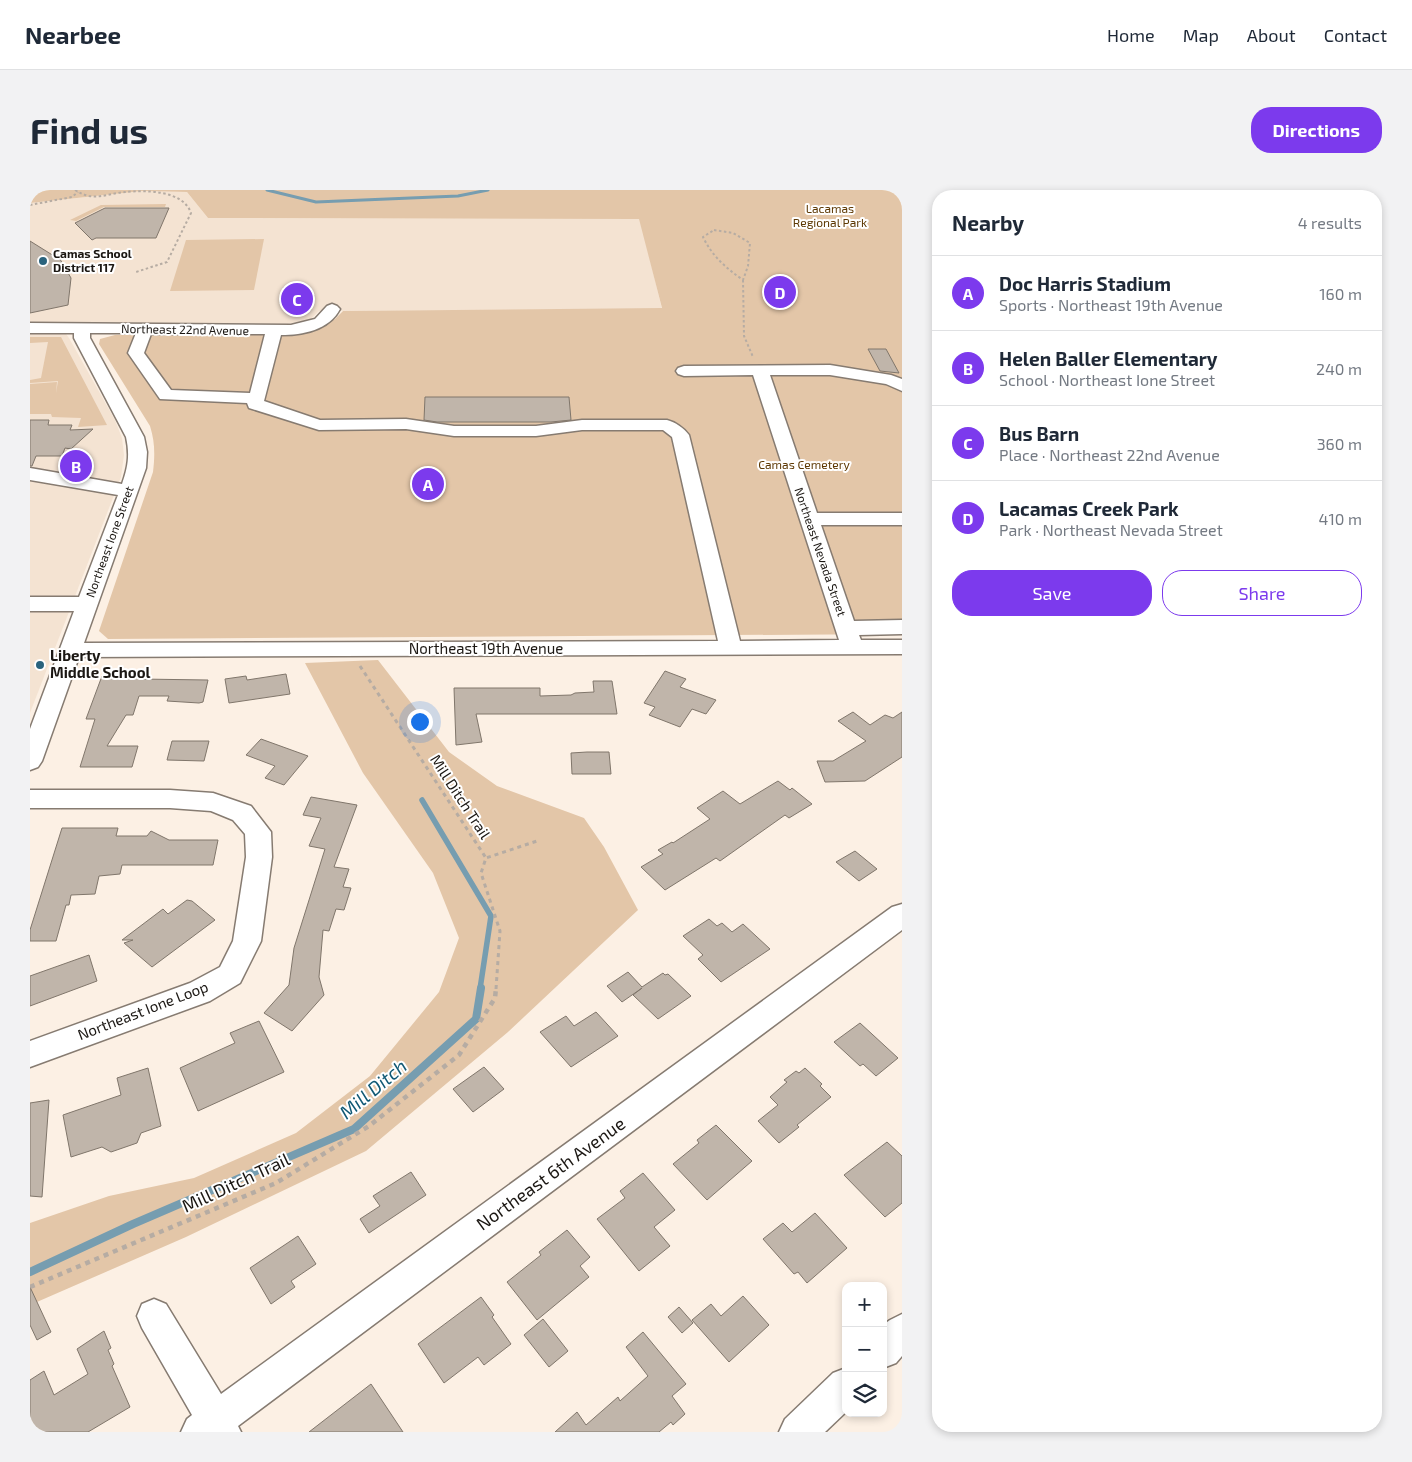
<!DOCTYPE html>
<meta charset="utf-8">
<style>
:root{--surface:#fff;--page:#f2f2f3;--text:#1f2937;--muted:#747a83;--line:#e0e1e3;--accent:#7c3aed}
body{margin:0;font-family:"Exo 2",sans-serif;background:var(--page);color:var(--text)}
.controls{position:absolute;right:15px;bottom:15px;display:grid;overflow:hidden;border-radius:10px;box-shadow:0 2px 8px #0003}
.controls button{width:45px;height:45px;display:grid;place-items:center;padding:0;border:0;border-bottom:1px solid var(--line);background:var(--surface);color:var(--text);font:25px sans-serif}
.you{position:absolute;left:389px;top:531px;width:18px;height:18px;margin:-12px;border:4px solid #fff;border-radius:50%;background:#1a73e8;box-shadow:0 0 0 8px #1a73e833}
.badge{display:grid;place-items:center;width:32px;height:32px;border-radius:50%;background:var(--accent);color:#fff;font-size:16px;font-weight:700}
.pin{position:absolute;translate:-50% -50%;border:2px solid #fff;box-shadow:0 1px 5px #0006}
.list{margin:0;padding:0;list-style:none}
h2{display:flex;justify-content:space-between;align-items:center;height:65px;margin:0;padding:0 20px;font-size:21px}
h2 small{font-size:16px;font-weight:400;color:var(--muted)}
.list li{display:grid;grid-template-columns:32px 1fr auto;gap:15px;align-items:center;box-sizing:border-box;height:75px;padding:0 20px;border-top:1px solid var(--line)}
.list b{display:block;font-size:19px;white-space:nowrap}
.list p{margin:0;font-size:16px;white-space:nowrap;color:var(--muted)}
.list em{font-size:16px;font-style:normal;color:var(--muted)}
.actions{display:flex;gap:10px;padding:15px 20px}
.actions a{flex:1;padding:11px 0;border:1px solid var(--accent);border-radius:20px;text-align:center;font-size:18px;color:var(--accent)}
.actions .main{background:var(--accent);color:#fff}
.icon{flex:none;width:28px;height:28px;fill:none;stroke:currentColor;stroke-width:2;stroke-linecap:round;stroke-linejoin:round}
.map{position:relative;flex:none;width:872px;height:1242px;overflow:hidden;border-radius:20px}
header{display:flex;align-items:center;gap:30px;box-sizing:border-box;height:70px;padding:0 25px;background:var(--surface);border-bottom:1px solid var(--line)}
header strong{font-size:24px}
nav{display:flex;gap:28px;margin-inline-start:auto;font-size:18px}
.intro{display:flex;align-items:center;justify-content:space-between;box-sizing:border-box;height:120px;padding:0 30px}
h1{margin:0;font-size:35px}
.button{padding:12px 22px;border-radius:20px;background:var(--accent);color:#fff;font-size:18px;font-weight:700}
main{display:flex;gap:30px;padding:0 30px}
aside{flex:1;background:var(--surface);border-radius:20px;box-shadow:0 2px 8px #0003}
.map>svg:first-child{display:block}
.built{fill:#f4e3d2}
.green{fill:#e3c6a8}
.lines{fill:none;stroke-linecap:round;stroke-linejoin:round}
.stream-far2{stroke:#769db0;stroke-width:3}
.stream-far1{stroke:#769db0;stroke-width:5.5}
.stream{stroke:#769db0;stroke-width:8}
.building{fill:#c0b5aa;stroke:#80766b}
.minor-casing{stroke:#867b71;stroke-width:3}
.path-far2{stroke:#b6aca3;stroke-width:2;stroke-dasharray:2.5 2.5;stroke-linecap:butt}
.path-far1{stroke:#b6aca3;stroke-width:3;stroke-dasharray:4 4;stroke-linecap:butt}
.path{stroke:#b6aca3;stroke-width:4.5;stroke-dasharray:5 5;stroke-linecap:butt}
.minor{fill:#fff;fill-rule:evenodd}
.poi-dot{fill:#2a637d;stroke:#fff;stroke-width:2}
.labels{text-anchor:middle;stroke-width:4;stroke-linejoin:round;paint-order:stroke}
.far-park-label{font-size:12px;fill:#5d3803;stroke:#fff}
.far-poi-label{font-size:12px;font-weight:bold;fill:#1b1713;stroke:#fff;text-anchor:start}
.far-street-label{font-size:12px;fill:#1b1713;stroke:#fff}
.street-label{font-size:15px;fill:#1b1713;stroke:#fff}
.poi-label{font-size:15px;font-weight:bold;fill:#1b1713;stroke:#fff;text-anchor:start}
.near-street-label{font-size:18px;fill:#1b1713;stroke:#fff}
.near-water-label{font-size:19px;font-style:italic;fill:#115975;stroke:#fff}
</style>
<header>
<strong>Nearbee</strong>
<nav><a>Home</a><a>Map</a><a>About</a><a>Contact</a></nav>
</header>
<div class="intro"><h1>Find us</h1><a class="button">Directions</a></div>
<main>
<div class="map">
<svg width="872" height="1242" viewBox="0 0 872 1242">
<rect width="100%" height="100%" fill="#fcf0e4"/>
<g class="built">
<path d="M112,1L157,2L178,28L610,29L632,119L289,121L281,129L248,136L0,133V13Z"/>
<path d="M0,143H26L36,144L39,148L85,230L92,248L94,265L91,287L0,523Z"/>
</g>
<g class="green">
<path d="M0,0H872V444L78,449L69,441L123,282C125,265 125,252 120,236L69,154L70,149L85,145L256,144L292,136L305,129L313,121L632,118L609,29L178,28L157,2L112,1L0,13Z"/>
<path d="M136,14L135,17H74L46,31L40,30L71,15Z"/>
<path d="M234,49L224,100L140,101L156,50Z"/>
<path d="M0,147H31L77,235L48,237L51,228L22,227L21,224H0V194L27,192L26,203L28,191L0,193V190L11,188L18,152L0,153Z"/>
<path d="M348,470L419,562L467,596L554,628L574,657L608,720L478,842L336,961L156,1047L0,1115V1033L79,1006L164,988L266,943L340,886L409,802L429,748L403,683L333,583L275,473Z"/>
</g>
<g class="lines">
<path class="stream-far2" d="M237,0L286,12L428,6L458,0"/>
<path class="stream-far1" d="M392,610L461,726L450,799"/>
<path class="stream" d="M0,1082L103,1034L324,939L446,829L451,798"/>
</g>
<g class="building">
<path d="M75,18H139L126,48H66L62,50L45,33Z"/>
<path d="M0,51L24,66L27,64L41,88L38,115L0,123Z"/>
<path d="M254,97H272L270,105H284L281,120H256L257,113H250Z"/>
<path d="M838,159H856L869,183L850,181Z"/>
<path d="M395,207H539L541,230L521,232H407L394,230Z"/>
<path d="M0,230H19L18,235H42L40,240L63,239L41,259L35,258L32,266H6L2,276H0Z"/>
<path d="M635,481L656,489L650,497L686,510L676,524L662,519L650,537L619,525L625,517L614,513Z"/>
<path d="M256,484L260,504L199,513L195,489L216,486L217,490Z"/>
<path d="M72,486H110L109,489L178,490L173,512L169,513L137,511L139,506H109L103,525H96L77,556H108L102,577H50L65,529H56Z"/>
<path d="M563,491H582L587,524H446L452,552L426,555L424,498H510V506L541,505L545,503L564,502Z"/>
<path d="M823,522L840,535L855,525L863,528L872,522V567L835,591L795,592L787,571H803L836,551L808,531Z"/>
<path d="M231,549L278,566L254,595L235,588L245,576L216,565Z"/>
<path d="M142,551H179L174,571L137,570Z"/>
<path d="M557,562H579L581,584H542L541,563Z"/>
<path d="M748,591L760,600L762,598L782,614L759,628L755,625L690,671L686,668L635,700L611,677L633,664L628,660L642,652L643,653L680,629L667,618L693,601L710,614Z"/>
<path d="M281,607L327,615L304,677L319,679L313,697L321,698L314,720L306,719L299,741L293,740L289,787L294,805L262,841L234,823L259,795L264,758L295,659L279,656L291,628L273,625Z"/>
<path d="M32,638H88L86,646H117L121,641L139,650H188L183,675H92L90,684L69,686L65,704L41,705L39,715H36L26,751H0V740Z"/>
<path d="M825,661L847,679L829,691L806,672Z"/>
<path d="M157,710L162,711L185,730L122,777L94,753L103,750H92L133,719L138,724Z"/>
<path d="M679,729L687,736L692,733L702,742L713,734L740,759L691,792L668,769L673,765L653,746Z"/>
<path d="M59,765L67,791L0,816V786Z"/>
<path d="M598,782L612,797L633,783L635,785L638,784L661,806L628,829L603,805L612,798L592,812L577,796Z"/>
<path d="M566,822L588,846L541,877L510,842L536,826L544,836Z"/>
<path d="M229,831L254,882L168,921L150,878L205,853L200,843Z"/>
<path d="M830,833L868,868L846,886L833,874L830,876L804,852Z"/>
<path d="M454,877L474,899L443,922L423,899Z"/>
<path d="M118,878L131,936L111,943L107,953L81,962L72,957L41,967L33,925L91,905L87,888Z"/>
<path d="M775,878L792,894L790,896L801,907L767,935L769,937L749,953L728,931L748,915L740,907L757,892L754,890L766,881L769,883Z"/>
<path d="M19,910L12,1007L0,1006V913Z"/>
<path d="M686,935L722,971L677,1010L643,974L669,953L667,950Z"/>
<path d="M857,952L872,966V1013L855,1027L814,985Z"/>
<path d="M381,982L396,1005L339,1043L330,1029L350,1016L343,1006Z"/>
<path d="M613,983L645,1020L624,1037L640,1056L609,1081L567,1029L595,1008L590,1001Z"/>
<path d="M785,1023L817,1058L777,1093L768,1082L764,1084L733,1049L753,1033L762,1042Z"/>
<path d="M537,1040L560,1067L550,1076L559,1087L507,1130L477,1092L511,1065L509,1062Z"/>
<path d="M268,1046L286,1074L261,1091L265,1097L241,1114L220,1078Z"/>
<path d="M0,1097L21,1142L7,1150L0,1135Z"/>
<path d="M713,1106L739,1135L699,1172L662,1130L681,1114L691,1126Z"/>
<path d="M451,1107L464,1125L462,1127L481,1154L454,1175L448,1167L414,1193L388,1154Z"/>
<path d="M649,1117L663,1133L652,1143L638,1127Z"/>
<path d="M513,1129L538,1161L519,1177L494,1145Z"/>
<path d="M74,1141L81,1158L78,1160L84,1174L82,1176L100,1217L58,1242H0V1190L14,1181L24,1205L58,1184L47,1159Z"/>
<path d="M613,1142L656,1194L642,1206L655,1224L643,1235L641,1232L629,1242H525L547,1222L556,1235L588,1207L590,1211L618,1186L596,1157Z"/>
<path d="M341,1194L373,1242H279Z"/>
</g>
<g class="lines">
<defs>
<g id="minor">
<path d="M302,114L307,116L310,119C299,140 273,145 251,145L234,211L290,230L376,229L424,236H506L552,230H637C645,232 654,238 659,245L710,451L809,450L723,185L654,186L648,184L646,181L648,178L654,176L800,175L861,185L872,189V201L856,194L800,185H740L787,323H872V335H791L824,431L872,430V444L829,445L831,450H872V464L49,467L12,571L8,577L0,580V539L44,421H0V407H49L88,305L0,290V278L92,294C98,277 100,265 96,247L44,148V143H0V133L261,135L285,129L297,116ZM60,143H106L98,163L130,209L217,213L219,218L289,240L376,239L424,246H506L552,240H633L642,247L688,451L54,453L116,278L117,262L114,247L60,148ZM121,144H235L220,203L141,200L114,163Z"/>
<path d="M0,600H140L183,603L221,616L241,642L242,667L231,751L210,793L180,811L0,877V851L160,793L190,777L203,751L216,667L215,644L203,630L181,621L140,618H0Z"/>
<path d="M872,714V740L208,1236L211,1242H151L157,1229L162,1225L112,1138L107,1126L112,1114L124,1109L136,1114L191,1204L862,717Z"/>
<path d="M872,1124V1166L866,1173L853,1178V1135L860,1130Z"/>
<path d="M816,1178V1222L795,1242H749L755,1229L803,1183Z"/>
</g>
</defs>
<use href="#minor" class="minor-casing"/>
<g class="path-far2">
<path d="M45,0C50,3 54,5 59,6C71,8 83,3 95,2C115,0 153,0 161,23L137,72L106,82"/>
<path d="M865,0L872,7"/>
<path d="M0,15L42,7L48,2"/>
<path d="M684,40L703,43L720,53L718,76L713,90C696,78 682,66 673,47Z"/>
<path d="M713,90L714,146L723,167"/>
</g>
<g class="path-far1">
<path d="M330,476L456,668"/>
<path d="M466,799L470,741L451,683L456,668L507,651"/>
</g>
<path class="path" d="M0,1097L246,993L339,936L429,865L465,808L466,798"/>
<use href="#minor" class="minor"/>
</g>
<g class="poi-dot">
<circle cx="13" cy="71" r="5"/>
<circle cx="10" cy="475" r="5"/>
</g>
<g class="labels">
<g class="far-park-label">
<text x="800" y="23">Lacamas<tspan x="800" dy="14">Regional Park</tspan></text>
<text x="774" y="279">Camas Cemetery</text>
</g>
<g class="far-poi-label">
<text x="23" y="68">Camas School<tspan x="23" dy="14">District 117</tspan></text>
</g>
<g class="far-street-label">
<text transform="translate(155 140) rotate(1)" y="4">Northeast 22nd Avenue</text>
<text transform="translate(80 352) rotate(-70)" y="4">Northeast Ione Street</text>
<text transform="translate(790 362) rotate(71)" y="4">Northeast Nevada Street</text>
</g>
<g class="street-label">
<text x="456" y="464">Northeast 19th Avenue</text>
<text transform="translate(430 607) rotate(57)" y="5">Mill Ditch Trail</text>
<text transform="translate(113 821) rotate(-21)" y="5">Northeast Ione Loop</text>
</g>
<g class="poi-label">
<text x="20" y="471">Liberty<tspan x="20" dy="17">Middle School</tspan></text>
</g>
<g class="near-street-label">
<text transform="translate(521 984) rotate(-36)" y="6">Northeast 6th Avenue</text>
<text transform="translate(206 993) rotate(-25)" y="6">Mill Ditch Trail</text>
</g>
<g class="near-water-label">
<text transform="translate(343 899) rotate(-40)" y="7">Mill Ditch</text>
</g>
</g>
</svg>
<div class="controls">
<button>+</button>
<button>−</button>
<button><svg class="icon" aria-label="layers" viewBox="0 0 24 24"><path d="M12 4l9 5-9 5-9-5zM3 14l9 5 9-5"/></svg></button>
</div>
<div class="you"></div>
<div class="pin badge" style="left:398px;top:294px">A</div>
<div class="pin badge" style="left:46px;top:276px">B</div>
<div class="pin badge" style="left:267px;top:109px">C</div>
<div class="pin badge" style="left:750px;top:102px">D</div>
</div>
<aside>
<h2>Nearby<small>4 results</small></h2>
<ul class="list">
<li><span class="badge">A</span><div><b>Doc Harris Stadium</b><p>Sports · Northeast 19th Avenue</p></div><em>160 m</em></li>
<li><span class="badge">B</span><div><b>Helen Baller Elementary</b><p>School · Northeast Ione Street</p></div><em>240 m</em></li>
<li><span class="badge">C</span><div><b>Bus Barn</b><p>Place · Northeast 22nd Avenue</p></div><em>360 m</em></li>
<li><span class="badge">D</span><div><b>Lacamas Creek Park</b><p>Park · Northeast Nevada Street</p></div><em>410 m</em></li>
</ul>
<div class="actions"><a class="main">Save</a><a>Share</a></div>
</aside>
</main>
